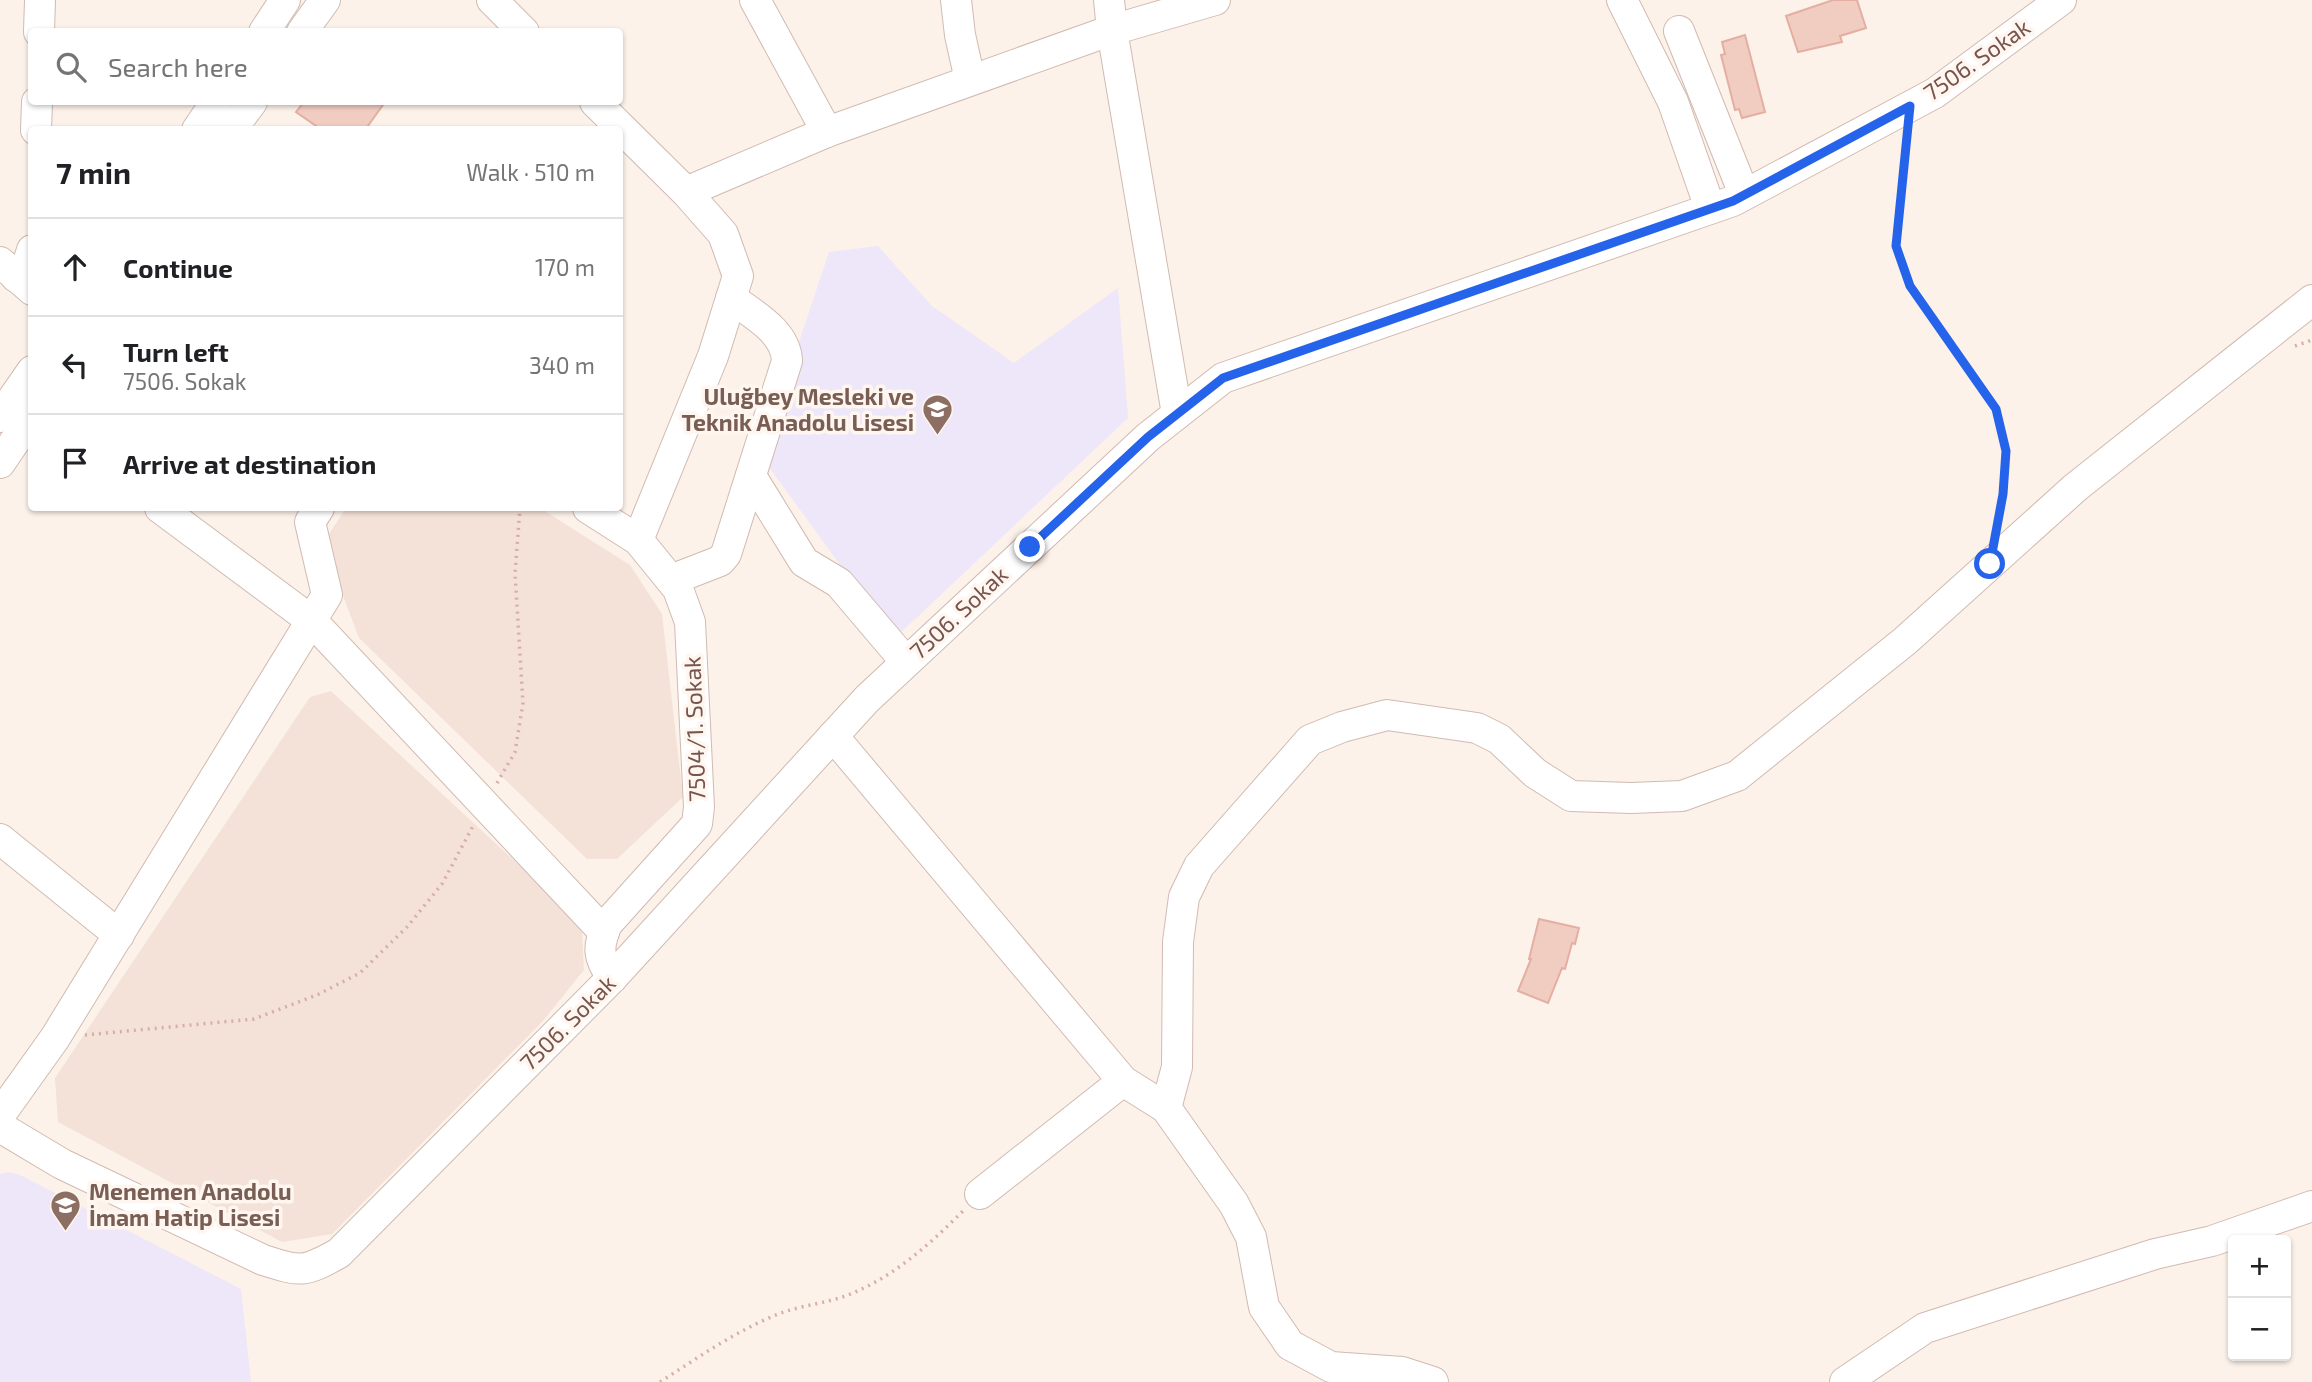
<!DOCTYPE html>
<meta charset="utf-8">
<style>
:root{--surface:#fff;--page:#f2f2f2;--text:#202124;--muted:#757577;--line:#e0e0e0}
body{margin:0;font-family:"Exo 2",sans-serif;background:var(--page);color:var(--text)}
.controls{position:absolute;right:21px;bottom:21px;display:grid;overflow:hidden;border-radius:7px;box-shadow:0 2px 5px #0004}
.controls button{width:63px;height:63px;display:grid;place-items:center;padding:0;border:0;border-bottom:2px solid var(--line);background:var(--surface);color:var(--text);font:35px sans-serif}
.stop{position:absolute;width:21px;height:21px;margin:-16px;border:5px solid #2563eb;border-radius:50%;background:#fff}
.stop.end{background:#2563eb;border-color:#fff;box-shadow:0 2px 7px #0008}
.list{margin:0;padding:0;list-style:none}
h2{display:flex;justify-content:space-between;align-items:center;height:91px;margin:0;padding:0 28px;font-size:30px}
h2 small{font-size:23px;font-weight:400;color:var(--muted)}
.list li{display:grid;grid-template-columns:46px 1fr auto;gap:21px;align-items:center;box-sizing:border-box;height:98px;padding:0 28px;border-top:2px solid var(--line)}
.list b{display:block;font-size:26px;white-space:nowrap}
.list p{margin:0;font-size:23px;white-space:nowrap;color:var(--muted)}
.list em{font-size:23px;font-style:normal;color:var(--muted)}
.icon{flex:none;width:38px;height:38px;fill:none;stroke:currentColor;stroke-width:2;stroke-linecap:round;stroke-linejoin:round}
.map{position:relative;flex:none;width:2312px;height:1382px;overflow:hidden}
.search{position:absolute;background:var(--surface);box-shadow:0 2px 5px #0004;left:28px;top:28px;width:595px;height:77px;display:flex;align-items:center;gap:18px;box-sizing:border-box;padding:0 24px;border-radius:7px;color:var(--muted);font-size:26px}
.panel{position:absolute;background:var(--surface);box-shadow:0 2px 5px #0004;left:28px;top:126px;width:595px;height:385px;border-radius:7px}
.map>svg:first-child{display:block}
.residential{fill:#f4e2d8}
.education{fill:#eee6f9}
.building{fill:#f1ccc1;stroke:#e4afa2;stroke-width:2}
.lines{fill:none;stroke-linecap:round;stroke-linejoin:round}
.minor-casing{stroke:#d1bab1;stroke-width:32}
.path{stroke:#d7aea4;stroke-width:3.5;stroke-dasharray:2 5;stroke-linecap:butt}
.minor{stroke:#fff;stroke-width:30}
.route{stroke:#2563eb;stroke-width:9}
.labels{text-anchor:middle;stroke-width:7;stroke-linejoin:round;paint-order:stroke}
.street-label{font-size:23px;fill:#77544d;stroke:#fff6f0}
.education-label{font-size:23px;font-weight:bold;fill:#785e54;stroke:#fff6f0;text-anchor:end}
</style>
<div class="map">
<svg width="2312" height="1382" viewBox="0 0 2312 1382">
<rect width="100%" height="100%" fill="#fcf2e9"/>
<g class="residential">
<path d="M346,508H540L630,565L662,614L683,797L617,859H587L359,638L323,543Z"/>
<path d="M331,691L559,902L582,932L584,970L543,1021L332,1234L282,1242L58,1122L55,1078L310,697Z"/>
</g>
<g class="education">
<path d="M878,246L932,306L1014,363L1118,288L1128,418L894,639L761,456L829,252Z"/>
<path d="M10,1172L22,1176L241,1289L251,1382H0V1174Z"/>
</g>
<g class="building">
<path d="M1833,0H1857L1866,28L1840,36L1842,42L1798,52L1786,16Z"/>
<path d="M1745,35L1765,112L1742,118L1739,109L1735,110L1721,55L1725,54L1722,42Z"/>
<path d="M304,102H385L365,130H322L296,112Z"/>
<path d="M1539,919L1579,928L1575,944L1572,943L1565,969L1562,968L1548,1003L1518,991L1531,959H1529Z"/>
</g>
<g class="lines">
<defs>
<g id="minor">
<path d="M492,0L524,32"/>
<path d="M755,0L827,132"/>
<path d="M956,0L960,35L970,80"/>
<path d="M1109,0L1112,30L1177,414"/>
<path d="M1622,0L1673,102L1710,208"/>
<path d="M1679,31L1744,194"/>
<path d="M39,32L40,0"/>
<path d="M264,32L285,0"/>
<path d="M302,32L325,0"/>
<path d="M595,102L686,192L723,234L738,276L713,356L638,540"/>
<path d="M36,130L37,102"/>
<path d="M197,130L216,102"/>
<path d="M231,130L252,102"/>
<path d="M686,192L827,132L1112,30L1215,0"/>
<path d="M0,262L32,290"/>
<path d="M16,277L27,266L32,250"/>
<path d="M0,417L32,371"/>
<path d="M0,463L32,416"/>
<path d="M751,476L804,562L839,583L906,662"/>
<path d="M160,508L312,621L604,932"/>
<path d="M588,508L638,540L678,589L690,622L699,807L697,824L607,924C597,948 598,957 612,978"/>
<path d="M671,580L720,561L726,554L787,361C786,331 752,314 731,298"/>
<path d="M833,736L1123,1081L1166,1108L1234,1204L1251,1237L1264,1307L1290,1345L1331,1367L1402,1372L1433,1382"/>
<path d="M0,839L119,935"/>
<path d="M1166,1108L1177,1067L1178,942L1184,897L1199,866L1310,740L1342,727L1387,715L1477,728L1499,739L1535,773L1571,796L1631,798L1682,796L1737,776L1905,641L2076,487L2312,300"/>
<path d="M0,1115L55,1038L327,595L310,522L319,508"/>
<path d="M0,1127L62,1164L263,1260C301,1272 304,1273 339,1253L612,978L867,699L1148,437L1223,378L1733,201L1935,93L2061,0"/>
<path d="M980,1194L1123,1081"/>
<path d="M1845,1382L1925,1328L2155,1254L2212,1241L2312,1206"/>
</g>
</defs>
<use href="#minor" class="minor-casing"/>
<g class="path">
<path d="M1908,136L1896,246L1910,286L1996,409L2006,451L2003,494L1998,523"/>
<path d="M2295,346L2312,340"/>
<path d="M497,783L515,752L523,703L515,573L520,508"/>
<path d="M85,1035L254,1019L317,995L360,973L407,927L442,884L473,826"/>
<path d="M660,1382C699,1357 737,1330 781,1313C803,1305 827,1303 848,1295C894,1277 930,1244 964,1210"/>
</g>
<use href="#minor" class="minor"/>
</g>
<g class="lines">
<path class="route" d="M1030,547L1148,437L1223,378L1733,201L1910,106L1896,246L1910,286L1996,409L2006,451L2003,494L1990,564"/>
</g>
<defs>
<symbol id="school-pin" viewBox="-11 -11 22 30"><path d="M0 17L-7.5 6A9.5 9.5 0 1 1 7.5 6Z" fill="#8d6e63" stroke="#fff6f0"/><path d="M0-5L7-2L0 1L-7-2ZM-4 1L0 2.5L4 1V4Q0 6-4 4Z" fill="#fff"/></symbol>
</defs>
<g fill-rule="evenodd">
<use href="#school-pin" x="920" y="392" width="35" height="47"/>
<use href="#school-pin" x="48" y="1188" width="35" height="47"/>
</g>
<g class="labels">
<g class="street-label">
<text transform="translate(1977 60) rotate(-35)" y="8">7506. Sokak</text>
<text transform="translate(959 613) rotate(-43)" y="8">7506. Sokak</text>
<text transform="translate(695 729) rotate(-92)" y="8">7504/1. Sokak</text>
<text transform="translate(568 1023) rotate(-45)" y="8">7506. Sokak</text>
</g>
<g class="education-label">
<text x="914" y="405">Uluğbey Mesleki ve<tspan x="914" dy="26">Teknik Anadolu Lisesi</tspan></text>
<text x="89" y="1200" text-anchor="start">Menemen Anadolu<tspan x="89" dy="26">İmam Hatip Lisesi</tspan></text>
</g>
</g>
</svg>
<div class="controls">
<button>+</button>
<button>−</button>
</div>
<div class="stop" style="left:1990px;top:564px"></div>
<div class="stop end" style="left:1030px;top:547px"></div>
<div class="search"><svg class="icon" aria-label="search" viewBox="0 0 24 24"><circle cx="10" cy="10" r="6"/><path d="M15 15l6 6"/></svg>Search here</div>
<section class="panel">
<h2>7 min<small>Walk · 510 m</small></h2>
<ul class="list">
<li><svg class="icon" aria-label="ahead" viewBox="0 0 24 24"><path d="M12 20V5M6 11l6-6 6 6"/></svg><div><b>Continue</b></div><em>170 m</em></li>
<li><svg class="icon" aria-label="left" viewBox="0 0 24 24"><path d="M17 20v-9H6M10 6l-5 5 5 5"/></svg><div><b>Turn left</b><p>7506. Sokak</p></div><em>340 m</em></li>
<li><svg class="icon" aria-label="arrive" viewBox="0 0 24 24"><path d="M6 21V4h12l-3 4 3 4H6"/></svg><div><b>Arrive at destination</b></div></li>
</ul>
</section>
</div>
